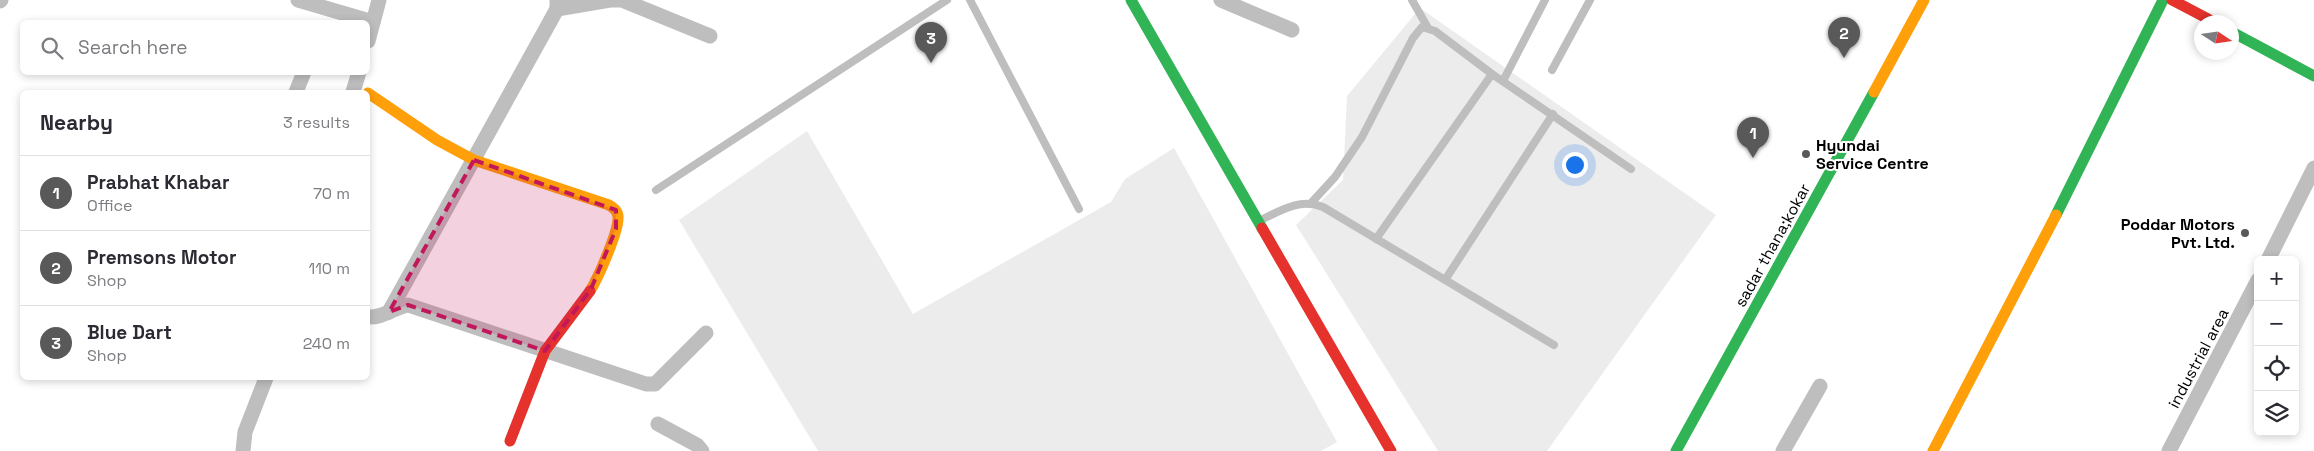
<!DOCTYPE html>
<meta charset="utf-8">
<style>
:root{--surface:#fff;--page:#f2f2f3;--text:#2b2b33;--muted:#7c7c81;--line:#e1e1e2;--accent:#595959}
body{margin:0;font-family:"Space Grotesk",sans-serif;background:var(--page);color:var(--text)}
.controls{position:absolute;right:15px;bottom:15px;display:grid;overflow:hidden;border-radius:8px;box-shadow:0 2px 8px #0003}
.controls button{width:45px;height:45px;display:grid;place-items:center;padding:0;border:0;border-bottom:1px solid var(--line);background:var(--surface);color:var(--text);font:25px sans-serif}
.compass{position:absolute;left:2194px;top:15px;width:45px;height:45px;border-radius:50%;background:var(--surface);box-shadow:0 2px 8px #0003;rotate:102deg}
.you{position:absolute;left:1574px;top:164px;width:18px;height:18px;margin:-12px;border:4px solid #fff;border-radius:50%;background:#1a73e8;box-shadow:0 0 0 8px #1a73e833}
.badge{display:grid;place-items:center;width:32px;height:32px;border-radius:50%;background:var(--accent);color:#fff;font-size:16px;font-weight:700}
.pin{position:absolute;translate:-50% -41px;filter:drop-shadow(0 1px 2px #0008)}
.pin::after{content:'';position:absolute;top:26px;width:18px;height:15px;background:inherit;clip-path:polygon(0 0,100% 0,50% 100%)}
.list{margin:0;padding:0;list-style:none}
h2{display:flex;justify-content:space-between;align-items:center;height:65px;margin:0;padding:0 20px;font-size:21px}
h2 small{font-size:16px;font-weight:400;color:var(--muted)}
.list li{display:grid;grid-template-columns:32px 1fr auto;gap:15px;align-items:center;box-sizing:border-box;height:75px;padding:0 20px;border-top:1px solid var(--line)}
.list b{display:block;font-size:19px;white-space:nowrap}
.list p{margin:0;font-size:16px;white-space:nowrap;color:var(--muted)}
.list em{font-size:16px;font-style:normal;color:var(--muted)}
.icon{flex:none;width:28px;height:28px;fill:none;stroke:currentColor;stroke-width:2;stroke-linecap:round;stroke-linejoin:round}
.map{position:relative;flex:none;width:2314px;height:451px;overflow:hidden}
.search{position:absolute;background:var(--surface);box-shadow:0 2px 8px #0003;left:20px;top:20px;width:350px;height:55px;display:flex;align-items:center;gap:12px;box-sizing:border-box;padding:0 18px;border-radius:8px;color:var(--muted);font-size:19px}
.panel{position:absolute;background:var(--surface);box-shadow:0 2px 8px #0003;left:20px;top:90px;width:350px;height:290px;border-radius:8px}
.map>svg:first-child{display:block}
.green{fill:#ececec}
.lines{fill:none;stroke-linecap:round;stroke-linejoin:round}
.lane{stroke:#bebebe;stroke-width:8}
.street{stroke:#bebebe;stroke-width:15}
.fast{stroke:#30b455;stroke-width:11}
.slow{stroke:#ff9f0a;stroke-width:11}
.jam{stroke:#e5322d;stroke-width:11}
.marked{fill:#c2185b;fill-opacity:0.2;stroke:#c2185b;stroke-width:4;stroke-dasharray:10 6;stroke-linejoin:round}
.poi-dot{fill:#595959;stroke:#fff;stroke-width:2}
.labels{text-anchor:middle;stroke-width:4;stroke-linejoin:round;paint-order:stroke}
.poi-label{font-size:16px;font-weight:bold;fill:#000;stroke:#fff;text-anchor:start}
.street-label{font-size:16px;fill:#000;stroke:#fff}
</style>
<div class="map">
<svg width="2314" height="451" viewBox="0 0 2314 451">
<rect width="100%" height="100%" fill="#fff"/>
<g class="green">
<path d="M1420,8L1716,215L1547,451H1438L1296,225L1343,180L1347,96Z"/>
<path d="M807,131L913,314L1111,202L1125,179L1174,148L1337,442L1321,451H818L679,220Z"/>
</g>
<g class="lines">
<g class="lane">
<path d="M970,0L1079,209"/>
<path d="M1412,0L1428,28"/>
<path d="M1552,70L1590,0"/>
<path d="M1503,81L1545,0"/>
<path d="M656,190L947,0"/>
<path d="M1312,202L1335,177L1362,137L1413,38L1422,27L1435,31L1492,74L1631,169"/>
<path d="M1261,220C1281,210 1300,198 1323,207L1554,345"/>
<path d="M1376,239L1492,74"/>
<path d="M1445,280L1553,114"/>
</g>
<g class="street">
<path d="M298,0L373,22"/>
<path d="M1221,0L1292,30"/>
<path d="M0,1L1,0"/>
<path d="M557,9L610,0H622L710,36"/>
<path d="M368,41L379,0"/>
<path d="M296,92L304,72"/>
<path d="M353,92L359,72"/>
<path d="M2268,260L2314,168"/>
<path d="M389,312L557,9V0"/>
<path d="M368,317C383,318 393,308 408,305L646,384H655L706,333"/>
<path d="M658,424L697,445L702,451"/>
<path d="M243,451L245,432L266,378"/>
<path d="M1783,451L1820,386"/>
<path d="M2169,451L2258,280"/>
</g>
<g class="fast">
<path d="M1131,0L1262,228"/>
<path d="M2232,32L2314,76"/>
<path d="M2056,215L2163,0"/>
<path d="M1676,451L1874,92"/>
</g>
<g class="slow">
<path d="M1874,92L1924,0"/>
<path d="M368,93L437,140L474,160L609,205C614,208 618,211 618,217C619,231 598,278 590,291"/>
<path d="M1933,451L2056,215"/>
</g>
<g class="jam">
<path d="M2172,0L2214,22"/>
<path d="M1262,228L1391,451"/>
<path d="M510,441L545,351L590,291"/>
</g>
</g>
<path class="marked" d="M474,160L616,210V229L591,289L545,351L408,305L389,312Z"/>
<g class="poi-dot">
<circle cx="1806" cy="154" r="5"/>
<circle cx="2245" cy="233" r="5"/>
</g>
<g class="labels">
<g class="poi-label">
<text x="1816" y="151">Hyundai<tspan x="1816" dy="18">Service Centre</tspan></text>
<text x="2235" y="230" text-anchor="end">Poddar Motors<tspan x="2235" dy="18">Pvt. Ltd.</tspan></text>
</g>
<g class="street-label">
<text transform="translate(1772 245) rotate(-61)" y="6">sadar thana;kokar</text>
<text transform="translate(2198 358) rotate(-62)" y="6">industrial area</text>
</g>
</g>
</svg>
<div class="controls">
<button>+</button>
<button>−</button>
<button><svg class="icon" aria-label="locate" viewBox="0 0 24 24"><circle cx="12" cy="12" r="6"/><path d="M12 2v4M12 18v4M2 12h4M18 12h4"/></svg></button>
<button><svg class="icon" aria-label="layers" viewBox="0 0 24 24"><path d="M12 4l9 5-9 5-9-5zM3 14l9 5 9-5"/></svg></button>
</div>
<svg class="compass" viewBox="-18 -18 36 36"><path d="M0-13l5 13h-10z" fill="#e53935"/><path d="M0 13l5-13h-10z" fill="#7c7c81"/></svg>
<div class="you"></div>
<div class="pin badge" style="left:1753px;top:158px">1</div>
<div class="pin badge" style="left:1844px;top:58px">2</div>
<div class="pin badge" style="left:931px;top:63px">3</div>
<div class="search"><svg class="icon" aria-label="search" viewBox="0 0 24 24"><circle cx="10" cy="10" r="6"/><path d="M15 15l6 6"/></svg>Search here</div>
<section class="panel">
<h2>Nearby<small>3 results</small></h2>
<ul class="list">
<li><span class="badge">1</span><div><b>Prabhat Khabar</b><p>Office</p></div><em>70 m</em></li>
<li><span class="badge">2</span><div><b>Premsons Motor</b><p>Shop</p></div><em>110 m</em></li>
<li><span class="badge">3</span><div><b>Blue Dart</b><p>Shop</p></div><em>240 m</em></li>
</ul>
</section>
</div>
